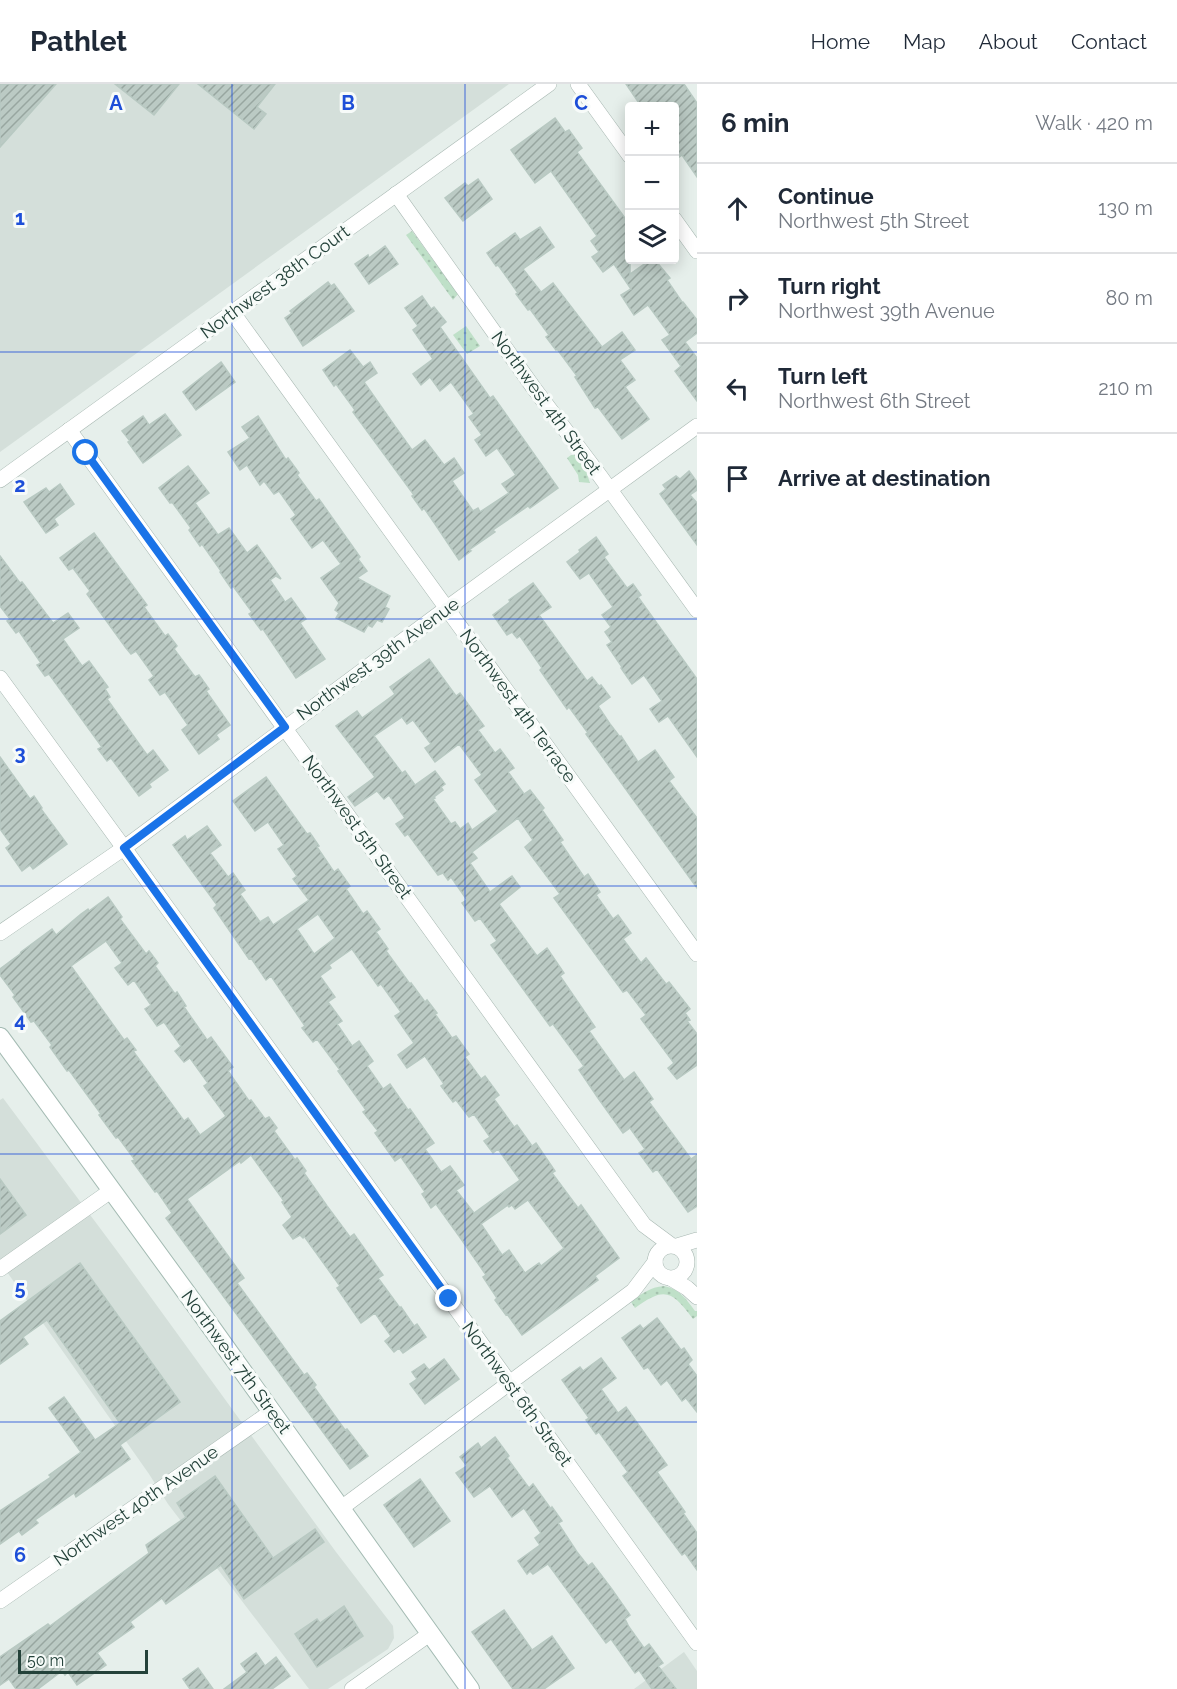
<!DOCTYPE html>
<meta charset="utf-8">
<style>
:root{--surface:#fff;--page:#f6f6f7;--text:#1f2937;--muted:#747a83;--line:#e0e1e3}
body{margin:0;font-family:Raleway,sans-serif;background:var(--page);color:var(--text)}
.controls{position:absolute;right:18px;top:18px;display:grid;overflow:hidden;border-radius:6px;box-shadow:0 3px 15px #0003}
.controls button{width:54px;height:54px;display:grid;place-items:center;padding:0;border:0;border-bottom:2px solid var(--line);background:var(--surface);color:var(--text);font:30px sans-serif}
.scale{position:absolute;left:18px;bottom:15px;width:130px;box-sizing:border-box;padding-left:6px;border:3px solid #24423a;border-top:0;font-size:16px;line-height:21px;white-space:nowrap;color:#24423a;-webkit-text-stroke:4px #f7fbf9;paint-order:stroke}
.stop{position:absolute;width:18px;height:18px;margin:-14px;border:4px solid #1a73e8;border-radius:50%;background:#fff}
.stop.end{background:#1a73e8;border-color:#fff;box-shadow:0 2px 6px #0008}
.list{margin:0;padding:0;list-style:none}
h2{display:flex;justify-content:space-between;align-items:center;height:78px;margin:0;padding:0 24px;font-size:26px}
h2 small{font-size:20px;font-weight:400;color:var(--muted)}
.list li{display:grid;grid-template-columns:39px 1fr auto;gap:18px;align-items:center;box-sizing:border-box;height:90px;padding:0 24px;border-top:2px solid var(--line)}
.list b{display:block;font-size:22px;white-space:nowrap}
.list p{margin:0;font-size:20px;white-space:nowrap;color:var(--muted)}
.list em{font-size:20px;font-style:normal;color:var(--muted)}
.icon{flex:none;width:33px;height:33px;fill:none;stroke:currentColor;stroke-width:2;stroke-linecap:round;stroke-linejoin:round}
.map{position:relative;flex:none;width:697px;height:1605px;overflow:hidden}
header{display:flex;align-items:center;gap:36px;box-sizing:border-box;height:84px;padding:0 30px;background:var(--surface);border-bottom:2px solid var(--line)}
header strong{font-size:28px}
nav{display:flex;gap:33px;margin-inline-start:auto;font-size:21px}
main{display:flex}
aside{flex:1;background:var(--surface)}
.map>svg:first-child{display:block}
.built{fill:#d4dfda}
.grass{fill:url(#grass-dots)}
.building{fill:url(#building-hatch);stroke:#b8c9c2;stroke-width:1.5;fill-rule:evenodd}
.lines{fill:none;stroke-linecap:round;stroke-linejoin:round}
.street-casing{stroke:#a8b8b2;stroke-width:16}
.secondary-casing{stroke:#a4bbb3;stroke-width:20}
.street{stroke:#fff;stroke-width:15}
.secondary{stroke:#fff;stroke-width:18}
.route{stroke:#1a73e8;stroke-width:8}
.grid{fill:none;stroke:#1d4ed8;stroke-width:1.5;stroke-opacity:0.55}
.labels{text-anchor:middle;stroke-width:6;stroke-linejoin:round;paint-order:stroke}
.street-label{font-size:18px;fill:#24423a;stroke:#f7fbf9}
.grid-label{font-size:20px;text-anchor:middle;font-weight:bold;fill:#1d4ed8;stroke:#f7fbf9;stroke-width:6;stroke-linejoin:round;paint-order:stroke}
</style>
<header>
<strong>Pathlet</strong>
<nav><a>Home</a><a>Map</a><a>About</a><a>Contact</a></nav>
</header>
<main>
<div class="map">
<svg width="697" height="1605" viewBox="0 0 697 1605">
<defs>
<pattern id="grass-dots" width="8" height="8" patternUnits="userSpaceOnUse" patternTransform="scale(1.5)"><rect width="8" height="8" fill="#bfe0c8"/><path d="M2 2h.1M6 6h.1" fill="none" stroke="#a4c1ad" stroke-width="1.8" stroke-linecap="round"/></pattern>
<pattern id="building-hatch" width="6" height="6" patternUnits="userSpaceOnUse" patternTransform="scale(1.5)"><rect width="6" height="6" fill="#bbcac4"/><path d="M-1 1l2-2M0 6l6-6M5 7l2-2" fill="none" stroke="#98a6a0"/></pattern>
</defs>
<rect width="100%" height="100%" fill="#e6efeb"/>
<g class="built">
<path d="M0,0H509L0,368Z"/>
<path d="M3,1014L123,1175L336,1468L393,1542L394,1554L388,1565L328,1605H309L168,1420L149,1390L0,1178V1016Z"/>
<path d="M684,1568L697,1587V1605H634Z"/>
</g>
<g class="grass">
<path d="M412,147L458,210L453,216L406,151Z"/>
<path d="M466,242L480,262L467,270L453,251Z"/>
<path d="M571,371H576L586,387L590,399L579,398L578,391L567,374Z"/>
<path d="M664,1202C680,1205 686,1215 695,1227H697V1232L693,1235C672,1207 665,1202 635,1224L631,1218C641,1210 650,1203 664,1202Z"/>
</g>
<g class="building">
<path d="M0,0H56L0,63Z"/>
<path d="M115,0H179L154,31Z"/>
<path d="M198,0H275L257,23L266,30L254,45Z"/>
<path d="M626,0H684L697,19V93L682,71L675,76V22H641Z"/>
<path d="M555,34L565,48L569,46L582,64L577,68L630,141V190L650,176H655L670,194L667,196L682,218H683L697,236V249L685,258L697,274V317L675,287L681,282L662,256L670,251L648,221L634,231L621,211L631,205L614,180L603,188L592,173L599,168L591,157L597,152L551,87L535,99L511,66Z"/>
<path d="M478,95L492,115L463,137L445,114L465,99L468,102Z"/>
<path d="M540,143L554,163L523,185L541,208L553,199L602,263L622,248L635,266L620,276L635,296L625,303L649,335L622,355L598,323L595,324L575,293L577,292L557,265L556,266L546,253L549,251L530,225L528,226L516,210L518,209L498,181L496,182L487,169L515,149L520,156Z"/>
<path d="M385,162L398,180L369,200L355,180L368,171L369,174Z"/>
<path d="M328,198L331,202L334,200L354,227L303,262L285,234L292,229L290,227Z"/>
<path d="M422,212L431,225L434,223L446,238L440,243L490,314L493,312L558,404L530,424L528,422L493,446L495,448L469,466L471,467L459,476L435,440L424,424L422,426L412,412L414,411L353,328L355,326L336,300L334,302L323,286L350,266L363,283L370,278L377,289L364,298L394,341L412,366L425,356L444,381L454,374L464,389L452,397L473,427L478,424L480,428L509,409L502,400L516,391L497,364L486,372L475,356L482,351L469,333L474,330L451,298L440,307L430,293L421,301L413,290L433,275L413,246L418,242L405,224Z"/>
<path d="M221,278L235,298L196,326L183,308Z"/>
<path d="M165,330L181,351L143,379L128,358L130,357L122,347L143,332L149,341Z"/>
<path d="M258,332L286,376L288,374L299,389L297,391L316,417L319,415L360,473L358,475L367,487L357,494L390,512L385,523L389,525L382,538L377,536L372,543L368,541L364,548L336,534L339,529L335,526L339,519L321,494L341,480L323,456L312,464L291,435L296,431L279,407L274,410L264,397L260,401L247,381L240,386L228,368L250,354L242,343Z"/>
<path d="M188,382L209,409L195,419L218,451L229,444L247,469L257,461L281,495L276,492L270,496L285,518L291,514L306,535L300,539L325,575L296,594L263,545L261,546L249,530L252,528L233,502L231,504L220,488L221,487L202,460L200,462L189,446L191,444L172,418L170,419L159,404Z"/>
<path d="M689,387L697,398V406L690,411L697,419V461L660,410L666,405L663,401L676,392L680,395Z"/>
<path d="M60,400L74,420L54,435L58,441L46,449L24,418L46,404L49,408Z"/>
<path d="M94,449L147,521L144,523L165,552L168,550L177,562L174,565L195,593L199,591L209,605L206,607L230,641L216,651L219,655L199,670L182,646L188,641L165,608L160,611L149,596L154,592L136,567L131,570L126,564L87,510L90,507L73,484L69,486L60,474Z"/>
<path d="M596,453L608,470L604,473L627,504L633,500L641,511L638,513L697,595V673L668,632L659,638L650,625L662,617L644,591L632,600L621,584L622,583L607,561L612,558L605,548L611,543L602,531L613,523L589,489L580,495L567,478L580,468L579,466Z"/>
<path d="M0,472L20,499L22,498L53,539L68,529L79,544L63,555L82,582L89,577L108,603L105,605L110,613L107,615L147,671L153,666L168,686L149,700L151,703L139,712L111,674L107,677L98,665L102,663L49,590L45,592L37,581L41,579L19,547L16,549L7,537L10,535L0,522Z"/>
<path d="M533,499L551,523L539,531L587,597L592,593L599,602L601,601L610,613L598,622L610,640L620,653L621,652L638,678L655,666L674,693L669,697L697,734V804L586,650L588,649L569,623L567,625L540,586L542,584L520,552L517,554L512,548L507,551L493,531L510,518L509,516Z"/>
<path d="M429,575L456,612L460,609L484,642L478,646L495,669L500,665L514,684L508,688L524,710L530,706L544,724L542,726L563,756L560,758L584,793L588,790L600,808L596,811L613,835L618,831L631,849L623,855L641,879L646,874L666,900L669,898L690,925L685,929L690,936L687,937L697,950V981L677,995L668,984L674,979L641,935L646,931L627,906L623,908L554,814L560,810L525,763L533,756L518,734L472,768L477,774L470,779L490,808L512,792L520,803L499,820L537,872L547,864L564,889L560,892L595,943L589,947L624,996L634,988L653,1015L649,1018L691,1075L697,1071V1122L688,1128L657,1085L653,1088L639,1069L645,1065L630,1044L623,1049L598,1014L579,986L584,982L553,940L550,942L491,861L497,857L480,834L475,837L462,819L467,816L451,793L448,796L443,789L438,791L408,750L405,752L396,740L405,734L389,711L384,715L377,707L355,722L348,713L375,693L336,642L357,627L362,634L395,610L390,603ZM402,633L407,640L413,636L431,660L425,664L435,678L459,660L482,691L475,696L498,727L472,746L468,739L460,745L455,738L451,740L433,715L435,714L434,713L443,706L441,703L445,700L435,687L415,701L405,687L402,689L374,652Z"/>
<path d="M0,673L30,715L34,712L42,724L41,725L67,760L33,785L30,781L22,787L6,764L11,760L0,745Z"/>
<path d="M266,693L307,750L310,749L319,762L317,763L334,788L338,785L350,802L346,805L363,830L367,827L380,845L376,848L388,865L386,867L410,900L411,899L425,918L427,916L437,929L435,930L452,954L456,952L469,970L465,973L481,995L485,992L499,1011L494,1015L514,1043L517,1041L532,1062L536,1059L555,1087L552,1089L578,1124L581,1121L619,1174L595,1192L598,1196L522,1251L507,1230L506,1231L495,1216L497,1214L483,1193L486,1191L459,1152L436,1120L431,1124L422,1110L425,1108L401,1073L395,1077L375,1049L378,1047L363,1028L366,1026L338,987L340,986L317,955L313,958L302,944L305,942L271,892L266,896L251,874L249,875L214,824L217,821L173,761L185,752L187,756L207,742L221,761L210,769L228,793L233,789L245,806L240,810L260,838L268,833L273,841L309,816L293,795L297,792L278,765L284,761L268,738L255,747L233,717ZM318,830L335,854L314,870L297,845ZM352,865L378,902L381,900L401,928L395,932L414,959L398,971L407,984L425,972L444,1000L441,1002L453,1018L456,1016L469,1033L474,1030L490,1053L484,1057L493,1069L498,1065L520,1096L474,1129L456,1106L464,1101L450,1082L441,1088L425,1065L434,1059L410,1025L408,1026L390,1000L383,1005L367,982L373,977L359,957L352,962L337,940L342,937L328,918L335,913L320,892L331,884L329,881ZM528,1116L564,1164L541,1182L539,1179L525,1189L509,1166L502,1171L481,1140L508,1121L509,1123L512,1121L515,1125Z"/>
<path d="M108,813L122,833L120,835L146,870L149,867L158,879L155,882L175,910L177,908L186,922L184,923L207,956L211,953L233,983L228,987L249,1017L251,1016L265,1035L269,1033L277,1044L274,1047L295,1076L297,1074L306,1087L304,1089L327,1122L350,1153L354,1150L383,1191L378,1194L400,1224L401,1223L414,1242L417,1240L426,1253L403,1269L399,1264L394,1268L385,1257L391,1252L375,1229L361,1239L337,1204L340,1202L304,1152L303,1154L300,1151L293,1155L283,1141L292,1133L282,1118L284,1117L251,1071L241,1079L240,1077L187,1115L244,1194L237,1199L304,1291L307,1289L316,1301L314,1303L345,1346L347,1345L368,1372L350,1385L166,1134L172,1129L157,1107L155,1108L132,1077L135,1076L118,1053L116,1054L99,1031L101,1030L69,986L67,987L50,963L52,961L34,937L31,938L13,913L15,911L0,891V885L20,870L21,868L52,845L56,851L81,830L88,825L89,827ZM106,857L122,879L115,884L128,901L134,896L151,921L145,925L157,942L164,938L181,962L175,967L184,978L190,974L208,999L204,1002L226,1032L200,1051L188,1034L184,1037L133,967L136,966L127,954L124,956L71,882Z"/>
<path d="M0,1095L26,1131L0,1150Z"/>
<path d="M80,1179L180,1318L120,1361L130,1375L76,1413L74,1409L35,1436L38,1439L22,1451L19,1447L0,1460V1427L51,1393L49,1391L81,1368L49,1324L64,1313L95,1356L120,1339L47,1236L23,1253L28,1260L0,1280V1237Z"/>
<path d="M657,1234L681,1266L684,1264L692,1276L688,1280L697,1292V1328L686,1314L682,1317L667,1296L661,1301L648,1283L644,1285L622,1254L640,1241L643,1245Z"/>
<path d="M601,1274L616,1294L601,1305L618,1329L626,1323L667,1381L657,1388L685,1428L683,1429L697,1449V1486L685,1469L682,1471L623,1392L628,1388L599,1348L596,1350L586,1336L589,1334L562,1296L580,1283L583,1287Z"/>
<path d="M444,1275L459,1295L425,1320L410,1300L417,1295L412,1288L424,1280L429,1286Z"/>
<path d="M495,1353L509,1372L507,1374L529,1404L533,1400L551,1425L552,1423L562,1437L558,1439L577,1468L588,1482L592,1479L611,1504L630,1531L625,1535L629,1543L644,1564L649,1560L663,1579L658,1582L676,1605H652L639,1586L635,1589L611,1555L606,1559L548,1480L533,1490L530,1487L527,1490L518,1477L540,1461L535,1454L541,1449L524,1424L512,1433L490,1402L474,1413L456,1389L467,1382L460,1373L478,1359L481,1364Z"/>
<path d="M215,1392L273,1474L315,1445L324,1458L244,1515L221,1481L166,1520L162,1514L130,1538L134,1543L97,1569L106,1581L77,1601L68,1588L65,1591L62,1587L38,1605H16L9,1595L0,1601V1573L48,1540L50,1542L149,1469L146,1461L186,1433L177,1419Z"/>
<path d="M420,1395L450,1437L414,1463L384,1421Z"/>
<path d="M344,1522L363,1552L317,1583L295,1550L317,1535L320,1539Z"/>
<path d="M504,1526L532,1566L552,1552L574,1584L544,1605H513L472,1548Z"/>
<path d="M256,1569L265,1582L276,1573L290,1592L272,1605H224L247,1588L241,1580Z"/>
<path d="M198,1584L213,1605H190L183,1595Z"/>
</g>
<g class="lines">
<defs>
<g id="street">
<path d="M578,0L630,72"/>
<path d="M396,110L533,303L600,392L697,526"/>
<path d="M674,135L697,167"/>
<path d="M233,229L697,870"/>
<path d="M69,346L644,1141L671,1161"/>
<path d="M0,396L549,0"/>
<path d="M0,594L124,764L697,1559"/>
<path d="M0,849L124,764L447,524L697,342"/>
<circle cx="671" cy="1178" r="16"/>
<path d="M677,1162L697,1156"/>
<path d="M0,1185L112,1106"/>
<path d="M672,1195L687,1204L697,1213"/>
<path d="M340,1425L633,1207L655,1178"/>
<path d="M0,1517L271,1328"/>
<path d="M352,1605L431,1549"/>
</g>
<path id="secondary" d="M0,953L196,1222L470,1605"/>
</defs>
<use href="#street" class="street-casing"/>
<use href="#secondary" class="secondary-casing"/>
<use href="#street" class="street"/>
<use href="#secondary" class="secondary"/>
</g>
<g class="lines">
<path class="route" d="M86,369L285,643L124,764L449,1215"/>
</g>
<path class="grid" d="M232,0V1605M465,0V1605M0,268H697M0,535H697M0,802H697M0,1070H697M0,1338H697"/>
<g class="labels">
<g class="street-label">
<text transform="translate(275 198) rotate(-36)" y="6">Northwest 38th Court</text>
<text transform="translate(546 319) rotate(54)" y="6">Northwest 4th Street</text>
<text transform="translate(378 575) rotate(-36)" y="6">Northwest 39th Avenue</text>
<text transform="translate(518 622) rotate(54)" y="6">Northwest 4th Terrace</text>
<text transform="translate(357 743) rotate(54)" y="6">Northwest 5th Street</text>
<text transform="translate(236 1278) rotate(54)" y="6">Northwest 7th Street</text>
<text transform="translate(517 1310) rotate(54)" y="6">Northwest 6th Street</text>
<text transform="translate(136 1422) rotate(-35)" y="6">Northwest 40th Avenue</text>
</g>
</g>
<g class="grid-label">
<text x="116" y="26">A</text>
<text x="348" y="26">B</text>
<text x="581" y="26">C</text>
<text x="20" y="141">1</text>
<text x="20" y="408">2</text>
<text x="20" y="676">3</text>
<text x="20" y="943">4</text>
<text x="20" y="1211">5</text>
<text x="20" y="1478">6</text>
</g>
</svg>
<div class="controls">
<button>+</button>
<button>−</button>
<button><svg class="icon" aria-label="layers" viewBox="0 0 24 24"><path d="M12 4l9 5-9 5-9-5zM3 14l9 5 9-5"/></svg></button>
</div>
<div class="scale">50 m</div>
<div class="stop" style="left:86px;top:369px"></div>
<div class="stop end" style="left:449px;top:1215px"></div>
</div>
<aside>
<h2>6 min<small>Walk · 420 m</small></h2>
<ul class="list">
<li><svg class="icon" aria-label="ahead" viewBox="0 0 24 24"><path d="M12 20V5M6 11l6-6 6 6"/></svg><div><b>Continue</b><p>Northwest 5th Street</p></div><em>130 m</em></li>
<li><svg class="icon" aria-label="right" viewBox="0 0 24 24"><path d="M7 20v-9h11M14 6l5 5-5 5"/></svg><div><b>Turn right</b><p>Northwest 39th Avenue</p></div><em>80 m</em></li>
<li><svg class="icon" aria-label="left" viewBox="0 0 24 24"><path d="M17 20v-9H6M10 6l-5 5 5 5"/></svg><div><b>Turn left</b><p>Northwest 6th Street</p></div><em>210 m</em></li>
<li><svg class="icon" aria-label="arrive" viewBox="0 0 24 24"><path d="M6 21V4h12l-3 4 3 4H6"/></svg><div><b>Arrive at destination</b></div></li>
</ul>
</aside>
</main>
